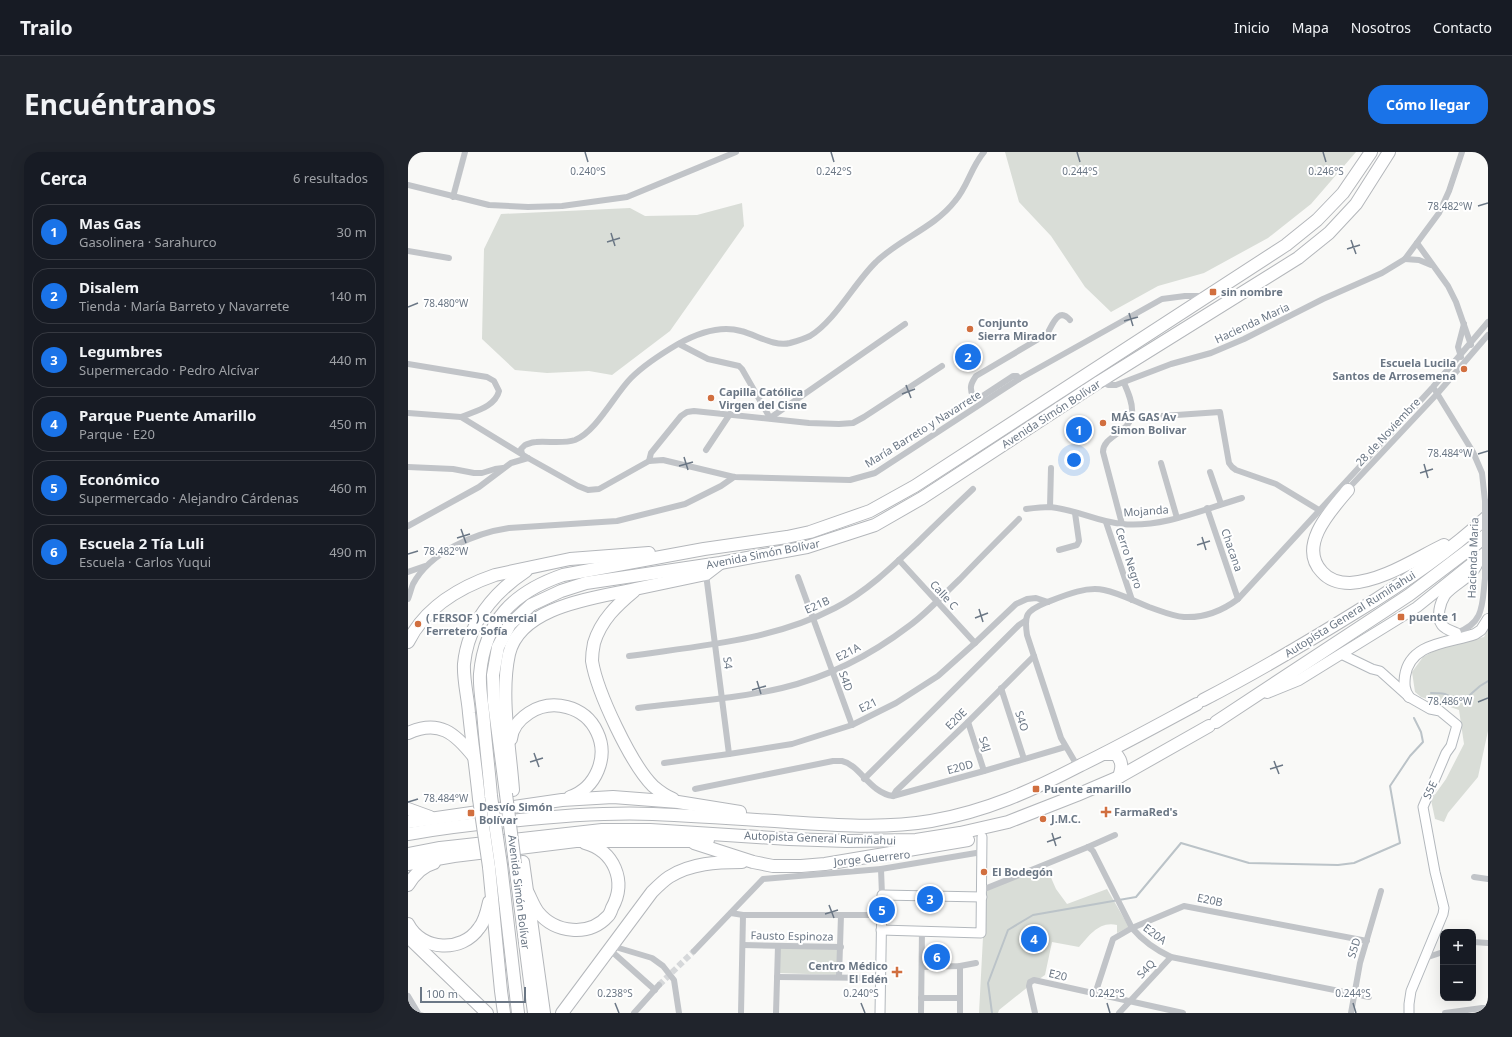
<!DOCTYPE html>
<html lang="es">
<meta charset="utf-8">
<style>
:root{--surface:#171b24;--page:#20242c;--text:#f1f3f6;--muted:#9ea1a6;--line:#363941;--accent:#1a73e8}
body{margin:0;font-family:"Noto Sans",sans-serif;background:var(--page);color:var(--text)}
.controls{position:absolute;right:12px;bottom:12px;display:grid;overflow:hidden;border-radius:8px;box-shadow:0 4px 16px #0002}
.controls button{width:36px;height:36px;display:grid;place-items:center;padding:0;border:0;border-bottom:1px solid var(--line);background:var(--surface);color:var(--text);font:20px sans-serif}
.scale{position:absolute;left:12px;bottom:10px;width:106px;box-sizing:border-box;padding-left:4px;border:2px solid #6b7785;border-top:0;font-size:11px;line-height:14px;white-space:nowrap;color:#6b7785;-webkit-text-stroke:3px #fff;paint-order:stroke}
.you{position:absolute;left:666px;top:308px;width:14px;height:14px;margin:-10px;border:3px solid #fff;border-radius:50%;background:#1a73e8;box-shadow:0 0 0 6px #1a73e833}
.badge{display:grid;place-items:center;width:26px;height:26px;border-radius:50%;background:var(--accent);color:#fff;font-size:13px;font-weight:700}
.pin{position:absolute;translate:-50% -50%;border:2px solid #fff;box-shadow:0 1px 4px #0006}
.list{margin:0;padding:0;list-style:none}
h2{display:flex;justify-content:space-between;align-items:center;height:52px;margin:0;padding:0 16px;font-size:17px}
h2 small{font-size:13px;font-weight:400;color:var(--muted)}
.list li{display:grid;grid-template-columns:26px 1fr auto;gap:12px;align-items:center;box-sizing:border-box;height:56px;margin:0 8px 8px;padding:0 8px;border:1px solid var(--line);border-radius:16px}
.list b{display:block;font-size:15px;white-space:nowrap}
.list p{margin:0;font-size:13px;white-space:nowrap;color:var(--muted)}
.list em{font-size:13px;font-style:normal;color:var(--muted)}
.map{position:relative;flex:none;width:1080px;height:861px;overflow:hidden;border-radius:16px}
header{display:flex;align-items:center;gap:24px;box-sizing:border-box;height:56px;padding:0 20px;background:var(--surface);border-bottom:1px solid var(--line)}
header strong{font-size:19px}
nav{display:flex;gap:22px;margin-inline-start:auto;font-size:14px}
.intro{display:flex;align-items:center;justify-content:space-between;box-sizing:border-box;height:96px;padding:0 24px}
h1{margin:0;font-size:28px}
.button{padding:10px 18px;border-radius:16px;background:var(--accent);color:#fff;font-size:14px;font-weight:700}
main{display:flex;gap:24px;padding:0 24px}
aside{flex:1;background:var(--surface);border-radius:16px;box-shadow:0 4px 16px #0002}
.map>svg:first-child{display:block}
.built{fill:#e7e8e7}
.green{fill:#d9ddd7}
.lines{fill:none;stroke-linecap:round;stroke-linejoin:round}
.stream{stroke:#bbc3c8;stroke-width:2}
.street-tunnel{stroke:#d6d8da;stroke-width:6;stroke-dasharray:6 3;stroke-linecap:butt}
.secondary-casing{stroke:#b3b8bd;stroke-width:11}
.primary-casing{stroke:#b4b8bc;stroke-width:12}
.highway-casing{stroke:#b4b7bb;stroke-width:14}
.street{stroke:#c1c4c8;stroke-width:6}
.secondary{stroke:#fff;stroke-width:9}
.primary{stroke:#fff;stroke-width:10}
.highway{stroke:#fff;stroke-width:12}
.highway-bridge-casing{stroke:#b4b7bb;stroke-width:14;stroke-linecap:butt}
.street-bridge{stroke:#c1c4c8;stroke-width:6}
.highway-bridge{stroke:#fff;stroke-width:12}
.ticks{fill:none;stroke:#6b7785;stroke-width:1.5}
.poi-dot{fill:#d16f3f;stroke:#fff;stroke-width:1.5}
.labels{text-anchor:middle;stroke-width:4;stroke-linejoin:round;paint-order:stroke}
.poi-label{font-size:11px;font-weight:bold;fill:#6b7785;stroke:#fff;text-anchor:start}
.street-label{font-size:11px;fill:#6b7785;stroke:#fff}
.ticks-label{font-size:10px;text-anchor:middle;fill:#6b7785;stroke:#fff;stroke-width:4;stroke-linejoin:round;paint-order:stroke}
</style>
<header>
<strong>Trailo</strong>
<nav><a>Inicio</a><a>Mapa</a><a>Nosotros</a><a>Contacto</a></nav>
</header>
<div class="intro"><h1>Encuéntranos</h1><a class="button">Cómo llegar</a></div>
<main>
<aside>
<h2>Cerca<small>6 resultados</small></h2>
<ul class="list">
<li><span class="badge">1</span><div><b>Mas Gas</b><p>Gasolinera · Sarahurco</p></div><em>30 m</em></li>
<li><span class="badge">2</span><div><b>Disalem</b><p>Tienda · María Barreto y Navarrete</p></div><em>140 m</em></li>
<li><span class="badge">3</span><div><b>Legumbres</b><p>Supermercado · Pedro Alcívar</p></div><em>440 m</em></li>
<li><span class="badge">4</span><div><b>Parque Puente Amarillo</b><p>Parque · E20</p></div><em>450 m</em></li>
<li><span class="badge">5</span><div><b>Económico</b><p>Supermercado · Alejandro Cárdenas</p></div><em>460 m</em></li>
<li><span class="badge">6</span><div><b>Escuela 2 Tía Luli</b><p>Escuela · Carlos Yuqui</p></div><em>490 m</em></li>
</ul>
</aside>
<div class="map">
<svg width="1080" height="861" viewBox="0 0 1080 861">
<rect width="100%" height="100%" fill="#f9f9f7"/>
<rect class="built" x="521" y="798" width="16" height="14"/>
<g class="green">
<path d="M597,0H948L903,52L860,86L796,121L750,134L703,160L677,135L643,84L611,50Z"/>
<path d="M334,51L336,74L262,179L204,223L181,219L139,221L107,218L74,187L76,97L93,62L222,56L237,64L289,63Z"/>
<path d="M1080,477V579L1070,625L1040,661L1036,670L1027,667L1023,648L1038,627L1056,592L1051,558L1013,545L1007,540L1004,520L1015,505L1035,494L1076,485Z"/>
<path d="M637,712L648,737L659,752L699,737L721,775L709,781V773C691,769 682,783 671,795L644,790L637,823L621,834L591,858L590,861H571L575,785L574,738Z"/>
<path d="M430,795L429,823L370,821L371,796Z"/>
</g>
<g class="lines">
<g class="stream">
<path d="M1023,541C1027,541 1032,541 1037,542C1044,544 1047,551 1055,549L1072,534L1080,529"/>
<path d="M584,861L580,831L600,778L625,763L728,745L773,691L841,711L930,713L946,711L992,691L982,634L1002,604L1015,590L1013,580L1006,566"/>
</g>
<path class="street-tunnel" d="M251,833L286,799"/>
<defs>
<g id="secondary">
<path d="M933,502L964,517L972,519L1001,545L1022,557L1032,559L1049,573L1043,594L1038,601L1015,655L1027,720L1036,756L1035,762L1003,839L1001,852V861"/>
<path d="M473,778L573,781L574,685"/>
<path d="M472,861L474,743L574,745"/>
</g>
<g id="primary">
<path d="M1048,481C1043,479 1037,477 1034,473C1028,465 1032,451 1037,443C1048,430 1067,425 1071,407"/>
<path d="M859,541L891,528L993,465L1009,455L1080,398"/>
<path d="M1001,545C996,538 996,532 997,524C1002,490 1042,491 1067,482L1073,478L1080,467"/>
</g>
<g id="highway">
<path d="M940,338C923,358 889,394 914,420C921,428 932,431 942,431C975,429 1007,407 1036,393"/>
<path d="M226,439C209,453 193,468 186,491C185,496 184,504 184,509C189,540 223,612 245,634C252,640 258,644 265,647"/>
<path d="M0,490C17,456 52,435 87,423L162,407L241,401"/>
<path d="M795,548C847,521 898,491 948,460C994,432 1040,401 1080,364"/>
<path d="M808,570L1001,443L1067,393L1080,381"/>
<path d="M0,581C31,567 47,581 66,605"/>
<path d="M103,587C104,576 112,567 121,561C144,546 177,554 189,580C201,605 188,636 162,645"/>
<path d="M696,602H708C715,610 714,616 711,625"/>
<path d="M105,638C102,596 92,543 101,502C112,454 187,446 227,437C251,432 274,427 298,422L311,412"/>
<path d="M98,642L86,550L85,523L90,495L102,472L123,453L153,439L178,431L312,411L399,395L467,373L514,346L691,230L890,106L921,81L948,52L981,0"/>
<path d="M83,644C81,619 78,595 76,571C75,555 71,537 72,522C77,468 106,440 155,423L296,397L379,385L402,380L462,359L507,334L878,93L909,68L935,41L963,0"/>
<path d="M71,647C68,618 64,590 61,561C60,546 55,527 56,512C60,472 85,441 118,419"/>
<path d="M0,657L22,665"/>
<path d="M0,670L154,648L205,645L270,650L332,660"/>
<path d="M0,682C34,676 67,672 102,669C149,664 197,660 245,662C290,664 335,667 380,670C428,673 476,677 523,669C579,659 623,639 673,613C712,594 750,573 789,552"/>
<path d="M286,691L345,710L365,714H393L417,712L560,688"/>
<path d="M0,702L32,696L194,678H242L381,687L439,689L508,688L552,681L600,670L669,643L711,625L801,574"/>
<path d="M115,710L136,861"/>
<path d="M0,712L46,704L168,689H281L300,688"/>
<path d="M107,712L126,861"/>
<path d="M93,713L110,861"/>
<path d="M81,715L93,839L96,861"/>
<path d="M0,733C6,723 15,714 26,711"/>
<path d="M120,741C123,747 126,755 130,760C147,781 181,785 200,764C202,762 203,759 204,756C219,729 206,699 177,691"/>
<path d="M0,772C14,799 54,801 71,776C77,769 79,759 81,750"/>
<path d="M0,785L79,861"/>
<path d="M154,861L244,740C249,735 255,729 261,725C283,711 309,710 334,710"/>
</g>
</defs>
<use href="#secondary" class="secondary-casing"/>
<use href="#primary" class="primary-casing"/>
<use href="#highway" class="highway-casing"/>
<g class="street">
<path d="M0,33L81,53L120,55L154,54L219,45L328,0"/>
<path d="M45,45L57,0"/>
<path d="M1009,91L1040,134L1048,150L1063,193"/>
<path d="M0,99L41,106"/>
<path d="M997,107L1011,108L1023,113"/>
<path d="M271,192L300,207L331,214L334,217L362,266L497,172"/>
<path d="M1053,205L1050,195L1056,172"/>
<path d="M0,212L79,225L86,229L91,239C87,255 67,259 53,265"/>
<path d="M611,227L609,224H605L573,245L565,244C561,236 563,231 568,224L639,182C644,174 650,154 662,168"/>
<path d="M693,229L700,233H708L763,212L803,201L836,187L915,147L974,121L997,107L1031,61L1041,39L1054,0"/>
<path d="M1027,238L1065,300L1074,321L1077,349"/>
<path d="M0,261L53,265L120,306L170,334L180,338L191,337L241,309L255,308L326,325L442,328L467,321L611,227L754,147L777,144H797"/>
<path d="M754,264L812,260L821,311L824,315L828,318L868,332L911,358"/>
<path d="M298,298L322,262"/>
<path d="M114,302L113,297L117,293C120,292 124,290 128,290C141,289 155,292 167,288C188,280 207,242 223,226C237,212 253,202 270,192C288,182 312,173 333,179C349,183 366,195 382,191C389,189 396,187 402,184C427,169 447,130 468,110C491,87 526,76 547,49C560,34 563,15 576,0"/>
<path d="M241,309L243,301L273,264L279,260L286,259L401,271L431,272L445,271L456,265L534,214"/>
<path d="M753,311L769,366"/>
<path d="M0,315L45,317L66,321H74L87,317L95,316"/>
<path d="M802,320L813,352"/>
<path d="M938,339L1029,242L1080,183"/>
<path d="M642,355L643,316"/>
<path d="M799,356L830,447"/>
<path d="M618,357C626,356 635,355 642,355C667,357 690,370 714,372C755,376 796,357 834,346"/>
<path d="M698,370L724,448"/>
<path d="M714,372L695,300C695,283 723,281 724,261C725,251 720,240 716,231"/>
<path d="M0,374L71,335L103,311L120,306"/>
<path d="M651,398L669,393L671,389L667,361"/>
<path d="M491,408L567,491"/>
<path d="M0,420L17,414"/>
<path d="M298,422L321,602"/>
<path d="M390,425L444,573"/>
<path d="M0,447C2,442 3,437 5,432C22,400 67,381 101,376L209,369L277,352L313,334L326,325"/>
<path d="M1048,481C1077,471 1074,452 1077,426"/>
<path d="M221,504C290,494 364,489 427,456C458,440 484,415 508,392C527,373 546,355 565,337"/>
<path d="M593,536L616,607"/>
<path d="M230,556C278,550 327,547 374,536C420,525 463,503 501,474C519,461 535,443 552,427C571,407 591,387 611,367"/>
<path d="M560,570L576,619"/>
<path d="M256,611L321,602L384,592L444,573L488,551L530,524L567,491L608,452L619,447L628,446L640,450"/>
<path d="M670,615L653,586L619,483C616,463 618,459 637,451C655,444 677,434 696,438C711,441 726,449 741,455C753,459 764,464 776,465C796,466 814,459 830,447L1025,235L1080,170"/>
<path d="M456,627L611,473L617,469"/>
<path d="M287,637L425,609C428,609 431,609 434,609C452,613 462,641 485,644L576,619L657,595"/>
<path d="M485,644L488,639L560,570L626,504"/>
<path d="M680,695L707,683"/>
<path d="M473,717L474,743"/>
<path d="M1066,725L1080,727"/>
<path d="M574,738L680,695L685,699L724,776C735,789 748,798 763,805L961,845"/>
<path d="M323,761L335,763H474"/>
<path d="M1065,790L1080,791"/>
<path d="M335,793L433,795"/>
<path d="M204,794L244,806L255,814L266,828L271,861"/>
<path d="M201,797L247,838"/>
<path d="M286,799L355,727L473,717L574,700"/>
<path d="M1017,806L1035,800"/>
<path d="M552,814V861"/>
<path d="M514,815L552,814L568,811"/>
<path d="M369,825L473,826"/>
<path d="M431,825L433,763"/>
<path d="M687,842L705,787L724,776L776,754L959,789"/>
<path d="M0,844L10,861"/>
<path d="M513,846H552"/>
<path d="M226,861L251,833"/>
<path d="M333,861L335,763"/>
<path d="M368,861L370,794"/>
<path d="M513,861L514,778"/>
<path d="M627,861L621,834L622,830L626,828L775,861"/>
<path d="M711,861L763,805"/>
<path d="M943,861L952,811L973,739"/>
<path d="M1037,861L1074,856H1080"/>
</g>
<use href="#secondary" class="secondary"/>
<use href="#primary" class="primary"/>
<use href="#highway" class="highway"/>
<defs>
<g id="highway-bridge">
<path d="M98,642L107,712"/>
<path d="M83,644L93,713"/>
<path d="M71,647L81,715"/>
</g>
</defs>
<use href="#highway-bridge" class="highway-bridge-casing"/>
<path class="street-bridge" d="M1077,426V349"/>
<use href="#highway-bridge" class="highway-bridge"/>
</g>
<path class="ticks" d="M177,0L180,10M423,0L426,10M669,0L672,10M915,0L918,10M1070,54L1080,51M203,81L207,94M943,88L948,102M199,90L212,86M939,97L952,93M0,155L10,151M721,161L725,174M716,169L730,165M498,233L503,246M494,242L507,237M1070,302L1080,299M276,305L280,318M1016,312L1020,326M271,314L285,310M1012,321L1025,317M53,377L58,391M794,385L798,398M49,386L62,382M789,393L802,389M0,402L10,399M571,457L575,470M567,466L580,461M349,529L353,542M344,538L358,534M1070,550L1080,546M126,601L131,615M866,609L871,622M122,610L135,606M862,617L875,613M0,650L10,647M644,681L648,694M639,690L653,685M421,753L426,766M417,762L430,758M207,851L211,861M453,851L457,861M699,851L702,861M945,851L948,861"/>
<g class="poi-dot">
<rect x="801" y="136" width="8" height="8" rx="2"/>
<circle cx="562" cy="177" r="4"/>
<circle cx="1056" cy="217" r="4"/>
<circle cx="303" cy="246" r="4"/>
<circle cx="695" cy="271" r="4"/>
<rect x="989" y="461" width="8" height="8" rx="2"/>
<circle cx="10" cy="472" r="4"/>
<rect x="624" y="633" width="8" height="8" rx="2"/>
<path d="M696 654h4v4h4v4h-4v4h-4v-4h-4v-4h4z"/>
<rect x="59" y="657" width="8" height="8" rx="2"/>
<circle cx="635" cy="667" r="4"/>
<circle cx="576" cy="720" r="4"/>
<path d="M487 814h4v4h4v4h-4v4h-4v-4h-4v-4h4z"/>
</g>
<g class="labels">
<g class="poi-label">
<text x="813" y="144">sin nombre</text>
<text x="570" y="175">Conjunto<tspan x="570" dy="13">Sierra Mirador</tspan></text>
<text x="1048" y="215" text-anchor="end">Escuela Lucila<tspan x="1048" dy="13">Santos de Arrosemena</tspan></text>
<text x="311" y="244">Capilla Católica<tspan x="311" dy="13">Virgen del Cisne</tspan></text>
<text x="703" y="269">MÁS GAS Av<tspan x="703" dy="13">Simon Bolivar</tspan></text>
<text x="1001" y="469">puente 1</text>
<text x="18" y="470">( FERSOF ) Comercial<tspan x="18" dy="13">Ferretero Sofía</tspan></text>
<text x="636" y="641">Puente amarillo</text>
<text x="71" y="659">Desvío Simón<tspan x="71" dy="13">Bolívar</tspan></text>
<text x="706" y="664">FarmaRed's</text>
<text x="643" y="671">J.M.C.</text>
<text x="584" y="724">El Bodegón</text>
<text x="480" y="818" text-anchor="end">Centro Médico<tspan x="480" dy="13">El Edén</tspan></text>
</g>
<g class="street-label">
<text transform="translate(844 171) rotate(-25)" y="4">Hacienda Maria</text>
<text transform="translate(643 262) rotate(-33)" y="4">Avenida Simón Bolívar</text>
<text transform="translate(515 277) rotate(-32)" y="4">María Barreto y Navarrete</text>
<text transform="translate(980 280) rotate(-47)" y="4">28 de Noviembre</text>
<text transform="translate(738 359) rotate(-4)" y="4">Mojanda</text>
<text transform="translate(824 398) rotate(71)" y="4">Chacana</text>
<text transform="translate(355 402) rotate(-11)" y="4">Avenida Simón Bolívar</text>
<text transform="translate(721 406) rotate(72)" y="4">Cerro Negro</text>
<text transform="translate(1065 406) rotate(-88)" y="4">Hacienda Maria</text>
<text transform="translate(536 443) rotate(47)" y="4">Calle C</text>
<text transform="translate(409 453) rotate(-24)" y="4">E21B</text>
<text transform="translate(942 462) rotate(-32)" y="4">Autopista General Rumiñahui</text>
<text transform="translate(440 500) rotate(-27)" y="4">E21A</text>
<text transform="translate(320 511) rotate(83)" y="4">S4</text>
<text transform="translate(438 529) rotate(70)" y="4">S4D</text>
<text transform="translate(460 553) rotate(-26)" y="4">E21</text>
<text transform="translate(548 567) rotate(-45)" y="4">E20E</text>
<text transform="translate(614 569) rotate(72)" y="4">S4O</text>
<text transform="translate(577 592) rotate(72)" y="4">S4J</text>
<text transform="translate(552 615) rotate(-15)" y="4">E20D</text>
<text transform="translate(1022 638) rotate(-65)" y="4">S5E</text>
<text transform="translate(412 686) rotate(2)" y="4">Autopista General Rumiñahui</text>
<text transform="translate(464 706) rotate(-6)" y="4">Jorge Guerrero</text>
<text transform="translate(111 740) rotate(83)" y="4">Avenida Simón Bolívar</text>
<text transform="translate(802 748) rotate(12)" y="4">E20B</text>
<text transform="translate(747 782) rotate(37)" y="4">E20A</text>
<text transform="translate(384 784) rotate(1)" y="4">Fausto Espinoza</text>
<text transform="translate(946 796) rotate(-73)" y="4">S5D</text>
<text transform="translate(738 817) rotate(-47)" y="4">S4Q</text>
<text transform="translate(650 823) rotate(13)" y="4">E20</text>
</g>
</g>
<g class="ticks-label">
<text x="180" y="23">0.240°S</text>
<text x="426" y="23">0.242°S</text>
<text x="672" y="23">0.244°S</text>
<text x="918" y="23">0.246°S</text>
<text x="1042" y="58">78.482°W</text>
<text x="38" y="155">78.480°W</text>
<text x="1042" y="305">78.484°W</text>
<text x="38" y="403">78.482°W</text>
<text x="1042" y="553">78.486°W</text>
<text x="38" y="650">78.484°W</text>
<text x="207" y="845">0.238°S</text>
<text x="453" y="845">0.240°S</text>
<text x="699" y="845">0.242°S</text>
<text x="945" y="845">0.244°S</text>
</g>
</svg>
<div class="controls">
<button>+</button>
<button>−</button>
</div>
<div class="scale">100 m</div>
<div class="you"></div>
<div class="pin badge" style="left:671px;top:278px">1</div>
<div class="pin badge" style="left:560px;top:205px">2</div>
<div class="pin badge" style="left:522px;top:747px">3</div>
<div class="pin badge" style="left:626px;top:787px">4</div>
<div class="pin badge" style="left:474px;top:758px">5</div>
<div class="pin badge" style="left:529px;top:805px">6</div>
</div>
</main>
